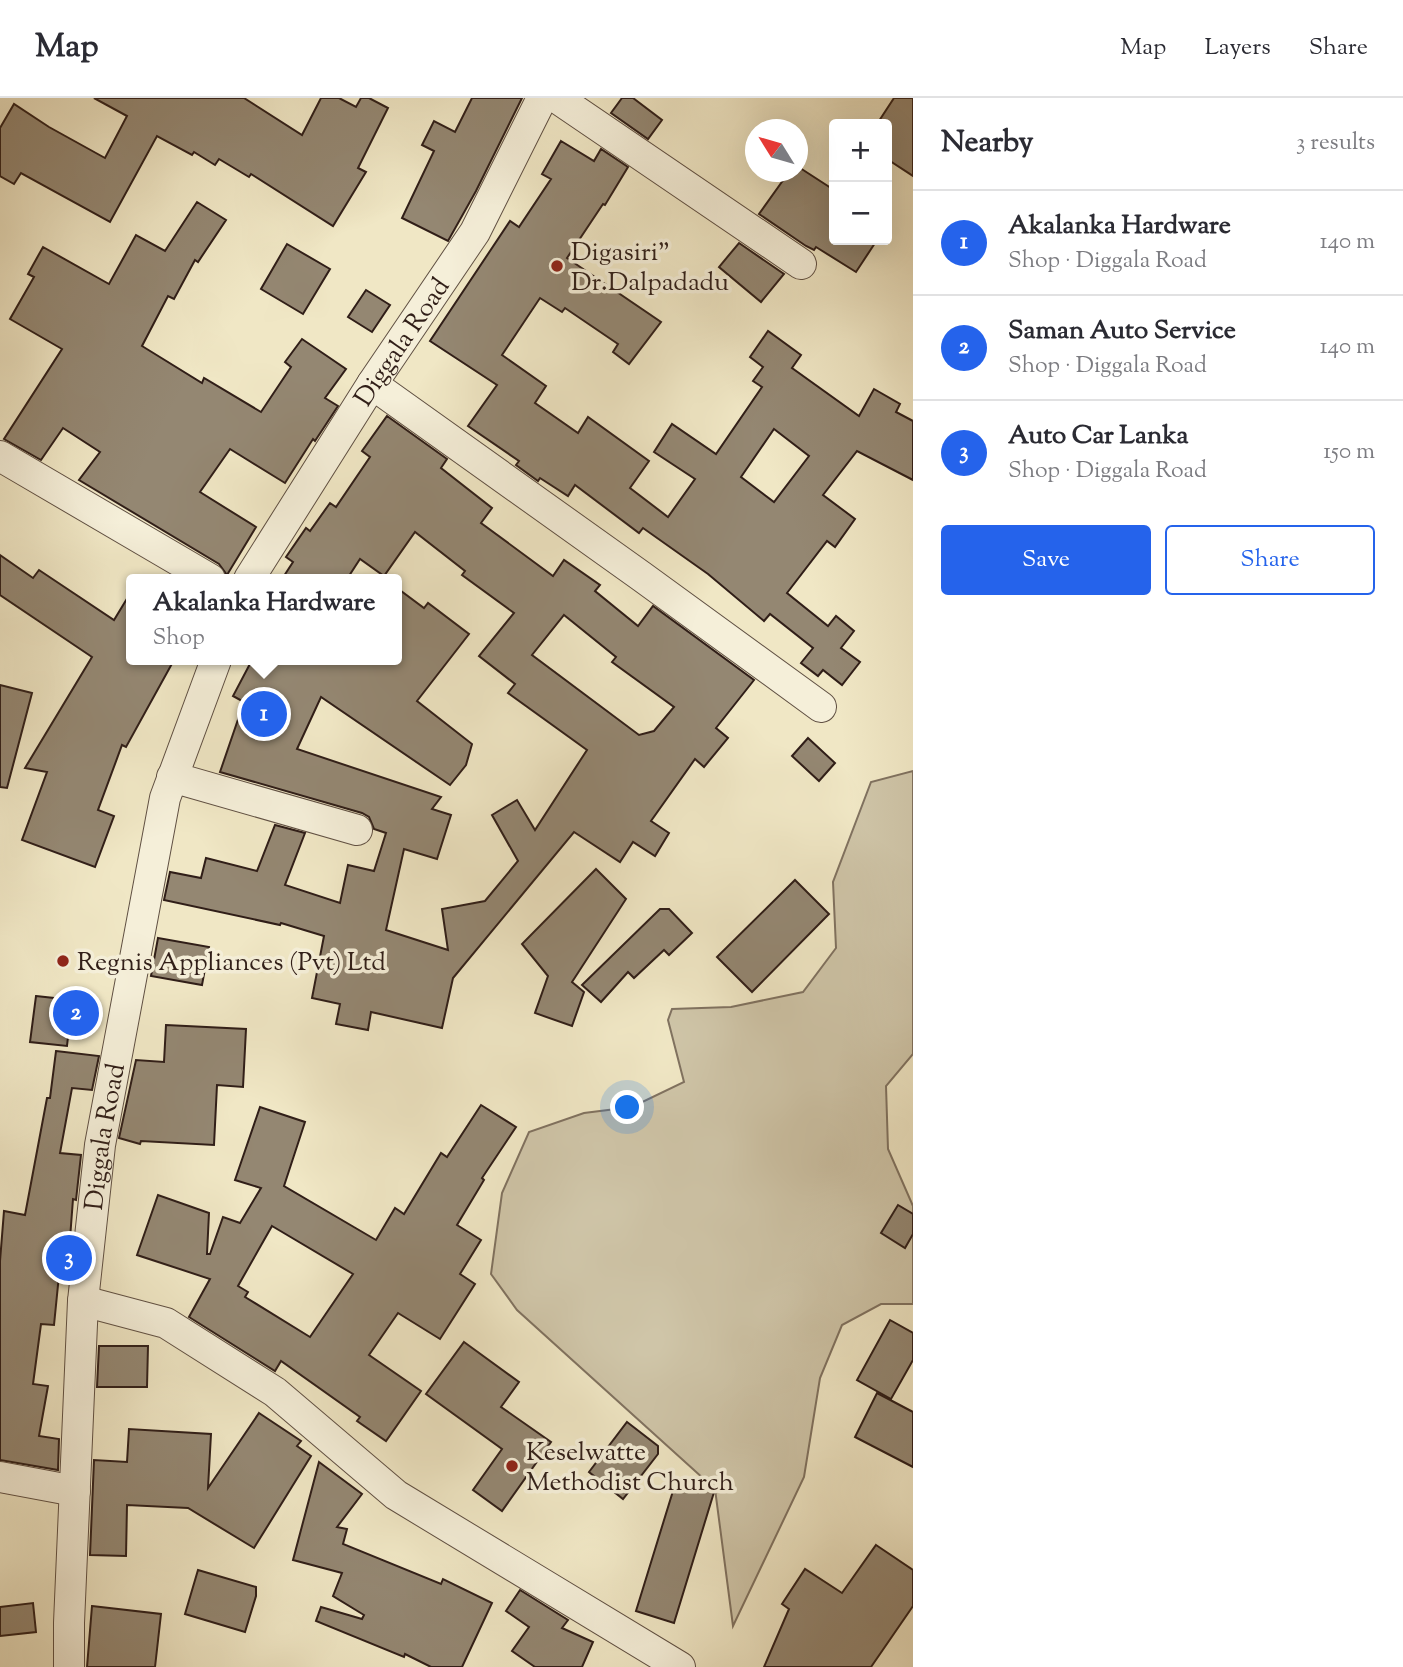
<!DOCTYPE html>
<meta charset="utf-8">
<style>
:root{--surface:#fff;--page:#f7f7f7;--text:#2b2b33;--muted:#7c7c81;--line:#e1e1e2;--accent:#2563eb}
body{margin:0;font-family:"Sorts Mill Goudy",serif;background:var(--page);color:var(--text)}
.controls{position:absolute;right:21px;top:21px;display:grid;overflow:hidden;border-radius:7px;box-shadow:0 7px 28px #0002}
.controls button{width:63px;height:63px;display:grid;place-items:center;padding:0;border:0;border-bottom:2px solid var(--line);background:var(--surface);color:var(--text);font:35px sans-serif}
.compass{position:absolute;left:745px;top:21px;width:63px;height:63px;border-radius:50%;background:var(--surface);box-shadow:0 7px 28px #0002;rotate:307deg}
.you{position:absolute;left:628px;top:1010px;width:24px;height:24px;margin:-18px;border:5px solid #fff;border-radius:50%;background:#1a73e8;box-shadow:0 0 0 10px #1a73e833}
.badge{display:grid;place-items:center;width:46px;height:46px;border-radius:50%;background:var(--accent);color:#fff;font-size:23px;font-weight:700}
.pin{position:absolute;translate:-50% -50%;border:4px solid #fff;box-shadow:0 2px 7px #0006}
.popup{position:absolute;left:126px;top:476px;width:276px;height:91px;box-sizing:border-box;display:grid;place-content:center;border-radius:7px;background:var(--surface);filter:drop-shadow(0 2px 5px #0005);font-size:23px;white-space:nowrap;color:var(--muted)}
.popup b{font-size:26px;color:var(--text)}
.popup::after{content:'';position:absolute;left:50%;top:100%;margin-left:-14px;border:14px solid transparent;border-top-color:var(--surface)}
.list{margin:0;padding:0;list-style:none}
h2{display:flex;justify-content:space-between;align-items:center;height:91px;margin:0;padding:0 28px;font-size:30px}
h2 small{font-size:23px;font-weight:400;color:var(--muted)}
.list li{display:grid;grid-template-columns:46px 1fr auto;gap:21px;align-items:center;box-sizing:border-box;height:105px;padding:0 28px;border-top:2px solid var(--line)}
.list b{display:block;font-size:26px;white-space:nowrap}
.list p{margin:0;font-size:23px;white-space:nowrap;color:var(--muted)}
.list em{font-size:23px;font-style:normal;color:var(--muted)}
.actions{display:flex;gap:14px;padding:21px 28px}
.actions a{flex:1;padding:16px 0;border:2px solid var(--accent);border-radius:7px;text-align:center;font-size:24px;color:var(--accent)}
.actions .main{background:var(--accent);color:#fff}
.map{position:relative;flex:none;width:913px;height:1569px;overflow:hidden}
header{display:flex;align-items:center;gap:42px;box-sizing:border-box;height:98px;padding:0 35px;background:var(--surface);border-bottom:2px solid var(--line)}
header strong{font-size:33px}
nav{display:flex;gap:38px;margin-inline-start:auto;font-size:24px}
main{display:flex}
aside{flex:1;background:var(--surface)}
.map>svg:first-child{display:block}
.green{fill:#cfc5a8;stroke:#807260;stroke-width:2}
.building{fill:#948772;stroke:#301e18;stroke-width:2;fill-rule:evenodd}
.lines{fill:none;stroke-linecap:round;stroke-linejoin:round}
.minor-casing{stroke:#605043;stroke-width:32}
.minor{stroke:#f5efd9;stroke-width:30}
.poi-dot{fill:#8f2418;stroke:#f5efd9;stroke-width:2.5}
.labels{text-anchor:middle;stroke-width:7;stroke-linejoin:round;paint-order:stroke}
.poi-label{font-size:26px;fill:#301e18;stroke:#f5efd9;text-anchor:start}
.street-label{font-size:26px;fill:#301e18;stroke:#f5efd9}
</style>
<header>
<strong>Map</strong>
<nav><a>Map</a><a>Layers</a><a>Share</a></nav>
</header>
<main>
<div class="map">
<svg width="913" height="1569" viewBox="0 0 913 1569">
<rect width="100%" height="100%" fill="#f0e7c5"/>
<filter id="stains"><feTurbulence type="fractalNoise" baseFrequency=".00286" numOctaves="4"/><feColorMatrix values="0 0 0 0 .2 0 0 0 0 .09 0 0 0 0 .02 0 0 0 .5 -.17"/></filter>
<radialGradient id="worn" r=".72"><stop offset=".6" stop-color="#630" stop-opacity="0"/><stop offset="1" stop-color="#630" stop-opacity=".3"/></radialGradient>
<path class="green" d="M913,673V956L886,988L888,1051L913,1108V1206H881L842,1227L820,1280L804,1379L733,1528L715,1391L517,1212L491,1176L502,1095L529,1034L584,1015L632,1009L684,984L668,922L672,911L731,909L803,894L836,850L833,784L871,684Z"/>
<g class="building">
<path d="M94,0H244L302,37L321,0H339L356,9L361,0H369L388,10L358,70L366,74L333,128L251,76L249,79L219,61L215,67L194,54L192,57L157,38L110,124L21,75L14,86L0,78V30L14,6L49,29L105,60L127,18Z"/>
<path d="M472,0H522L476,93L448,143L402,120L434,53L422,47L434,23L455,34Z"/>
<path d="M622,0H633L662,22L648,41L611,15Z"/>
<path d="M894,0H913V78L887,61V26H877Z"/>
<path d="M561,43L594,63L601,51L628,69L605,107L603,106L567,160L661,224L629,266L613,254L618,246L565,210L562,214L540,200L502,257L546,288L535,305L578,335L588,319L649,363L630,390L668,419L695,381L654,354L672,326L716,356L762,289L753,283L763,269L750,259L768,233L801,257L792,270L859,318L874,291L900,306L896,314L913,323V382L857,353L823,397L855,421L835,449L827,443L787,495L828,528L836,518L854,533L841,550L860,564L842,587L823,572L818,578L801,565L813,550L770,516L764,523L708,476L643,430L639,435L575,387L568,398L540,380L538,383L516,367L519,363L468,328L497,287L430,243L510,123L519,129L551,81L542,76ZM774,331L809,358L774,404L741,379Z"/>
<path d="M797,68L834,92V142H877L856,174L816,149L814,152L806,148L759,116L789,74H797Z"/>
<path d="M197,104L226,122L198,164L195,162L174,201L168,198L142,248L202,285L204,280L261,314L291,269L285,264L302,241L346,271L325,300L338,308L315,343L313,341L285,385L230,351L200,394L256,429L227,477L219,466L79,382L100,354L63,330L41,362L4,341L62,251L10,221L34,179L28,176L43,149L109,186L136,137L165,153Z"/>
<path d="M739,145L784,176L761,204L719,169Z"/>
<path d="M287,146L330,171L303,216L261,191Z"/>
<path d="M366,192L390,207L372,234L348,219Z"/>
<path d="M387,318L447,361L441,370L492,410L481,425L553,478L564,462L600,487L595,493L638,528L653,508L754,582L716,630L728,640L704,669L695,661L651,723L669,735L655,758L633,744L620,764L574,734L453,880L442,930L371,914L368,932L336,926L340,906L312,900L324,838L281,825L280,827L164,802L170,774L201,780L206,760L257,773L275,727L305,735L285,787L340,805L348,767L374,773L386,735L374,731L369,719L362,715L220,674L244,604L233,598L252,562H397V490L424,510L428,505L469,536L417,603L472,646L466,667L450,687L321,599L297,651L441,699L432,711L451,717L437,761L404,751L386,832L448,852L442,811L485,803L518,763L492,717L517,702L535,732L587,652L508,595L515,586L479,558L514,515L462,477L465,473L415,434L384,478L360,461L347,481H282L293,464L286,459L306,430L310,433L330,405L336,409L370,359L362,353ZM564,517L616,559L612,564L674,609L654,633L639,637L532,557Z"/>
<path d="M0,457L33,480L39,472L114,522L131,494V562H174L126,649L122,647L98,712L114,718L95,769L22,742L47,674L25,670L92,559L0,497Z"/>
<path d="M0,587L32,595L7,690L0,689Z"/>
<path d="M808,640L835,665L819,683L792,658Z"/>
<path d="M596,771L626,801L572,884L584,894L572,928L535,915L548,878L522,846Z"/>
<path d="M795,782L829,816L752,894L717,859Z"/>
<path d="M660,811H669L692,835L669,857L664,852L634,880L628,874L601,904L582,887Z"/>
<path d="M158,840L209,849L202,887L151,878Z"/>
<path d="M36,898L72,902L67,948L30,944Z"/>
<path d="M166,927L246,931L243,989L217,987L214,1047L141,1043L140,1046L119,1040L136,962L164,964Z"/>
<path d="M56,953L99,958L92,992L72,990L60,1055L81,1057L76,1102L73,1101L68,1167H60L54,1227L41,1226L33,1286L48,1288L39,1338L59,1341L58,1372L0,1362V1163L4,1113L25,1117L47,1000H50Z"/>
<path d="M481,1007L516,1029L482,1080L484,1082L457,1127L481,1142L460,1176L475,1186L440,1241L398,1215L369,1257L421,1293L386,1343L357,1323L360,1319L281,1263L275,1273L189,1219L210,1181L137,1157L158,1097L209,1115L207,1156H210L223,1119L240,1125L261,1090L235,1082L260,1009L305,1024L284,1088L376,1142L395,1110L404,1116L441,1055L447,1059ZM272,1128L353,1176L310,1239L245,1199L248,1194L238,1188Z"/>
<path d="M898,1107L913,1116V1136L905,1150L881,1135Z"/>
<path d="M890,1222L913,1235V1262L891,1301L857,1282Z"/>
<path d="M464,1244L519,1284L501,1309L551,1344L502,1413L473,1392L502,1351L426,1296Z"/>
<path d="M99,1248H148L147,1289H97Z"/>
<path d="M877,1295L913,1314V1369L855,1339Z"/>
<path d="M259,1315L301,1343L297,1348L311,1358L254,1450L188,1410L127,1407L126,1458L90,1457L94,1362L127,1364L129,1331L211,1336L208,1390Z"/>
<path d="M627,1324L658,1348V1356L623,1401L589,1374Z"/>
<path d="M319,1364L362,1396L337,1429L347,1431L343,1446L441,1486L443,1481L492,1505L462,1569H431L405,1556L404,1559L316,1523L321,1509L362,1521L364,1517L333,1498L342,1475L293,1462Z"/>
<path d="M677,1380L715,1391L674,1525L636,1513Z"/>
<path d="M876,1447L913,1472V1508L871,1569H764L789,1511L782,1506L805,1471L842,1495Z"/>
<path d="M198,1472L256,1489V1498L245,1534L185,1516Z"/>
<path d="M520,1492L568,1522L562,1530L593,1544L582,1569H535L512,1553L529,1529L506,1513Z"/>
<path d="M33,1505L36,1534L0,1538V1509Z"/>
<path d="M92,1508L161,1516L155,1569H87Z"/>
</g>
<g class="lines">
<defs>
<g id="minor">
<path d="M557,0L801,166"/>
<path d="M372,286L641,478L821,609"/>
<path d="M0,358L210,481"/>
<path id="s1" d="M249,481L372,286L475,134L542,0"/>
<path d="M172,679L357,732"/>
<path d="M83,1203L166,1225L275,1294L396,1397L680,1569"/>
<path d="M0,1379L75,1393"/>
<path id="s2" d="M69,1569V1525L83,1203L100,1047L165,700L216,562"/>
</g>
</defs>
<use href="#minor" class="minor-casing"/>
<use href="#minor" class="minor"/>
</g>
<g class="poi-dot">
<circle cx="557" cy="168" r="7"/>
<circle cx="63" cy="863" r="7"/>
<circle cx="512" cy="1368" r="7"/>
</g>
<g class="labels">
<g class="poi-label">
<text x="571" y="162">Digasiri"<tspan x="571" dy="30">Dr.Dalpadadu</tspan></text>
<text x="77" y="872">Regnis Appliances (Pvt) Ltd</text>
<text x="526" y="1362">Keselwatte<tspan x="526" dy="30">Methodist Church</tspan></text>
</g>
<g class="street-label">
<text dy="9" stroke="none"><textPath href="#s1" startOffset="282">Diggala Road</textPath></text>
<text dy="9" stroke="none"><textPath href="#s2" startOffset="532">Diggala Road</textPath></text>
</g>
</g>
<rect width="100%" height="100%" filter="url(#stains)"/>
<rect width="100%" height="100%" fill="url(#worn)"/>
</svg>
<div class="controls">
<button>+</button>
<button>−</button>
</div>
<svg class="compass" viewBox="-18 -18 36 36"><path d="M0-13l5 13h-10z" fill="#e53935"/><path d="M0 13l5-13h-10z" fill="#7c7c81"/></svg>
<div class="you"></div>
<div class="pin badge" style="left:264px;top:616px">1</div>
<div class="popup"><b>Akalanka Hardware</b>Shop</div>
<div class="pin badge" style="left:76px;top:915px">2</div>
<div class="pin badge" style="left:69px;top:1160px">3</div>
</div>
<aside>
<h2>Nearby<small>3 results</small></h2>
<ul class="list">
<li><span class="badge">1</span><div><b>Akalanka Hardware</b><p>Shop · Diggala Road</p></div><em>140 m</em></li>
<li><span class="badge">2</span><div><b>Saman Auto Service</b><p>Shop · Diggala Road</p></div><em>140 m</em></li>
<li><span class="badge">3</span><div><b>Auto Car Lanka</b><p>Shop · Diggala Road</p></div><em>150 m</em></li>
</ul>
<div class="actions"><a class="main">Save</a><a>Share</a></div>
</aside>
</main>
